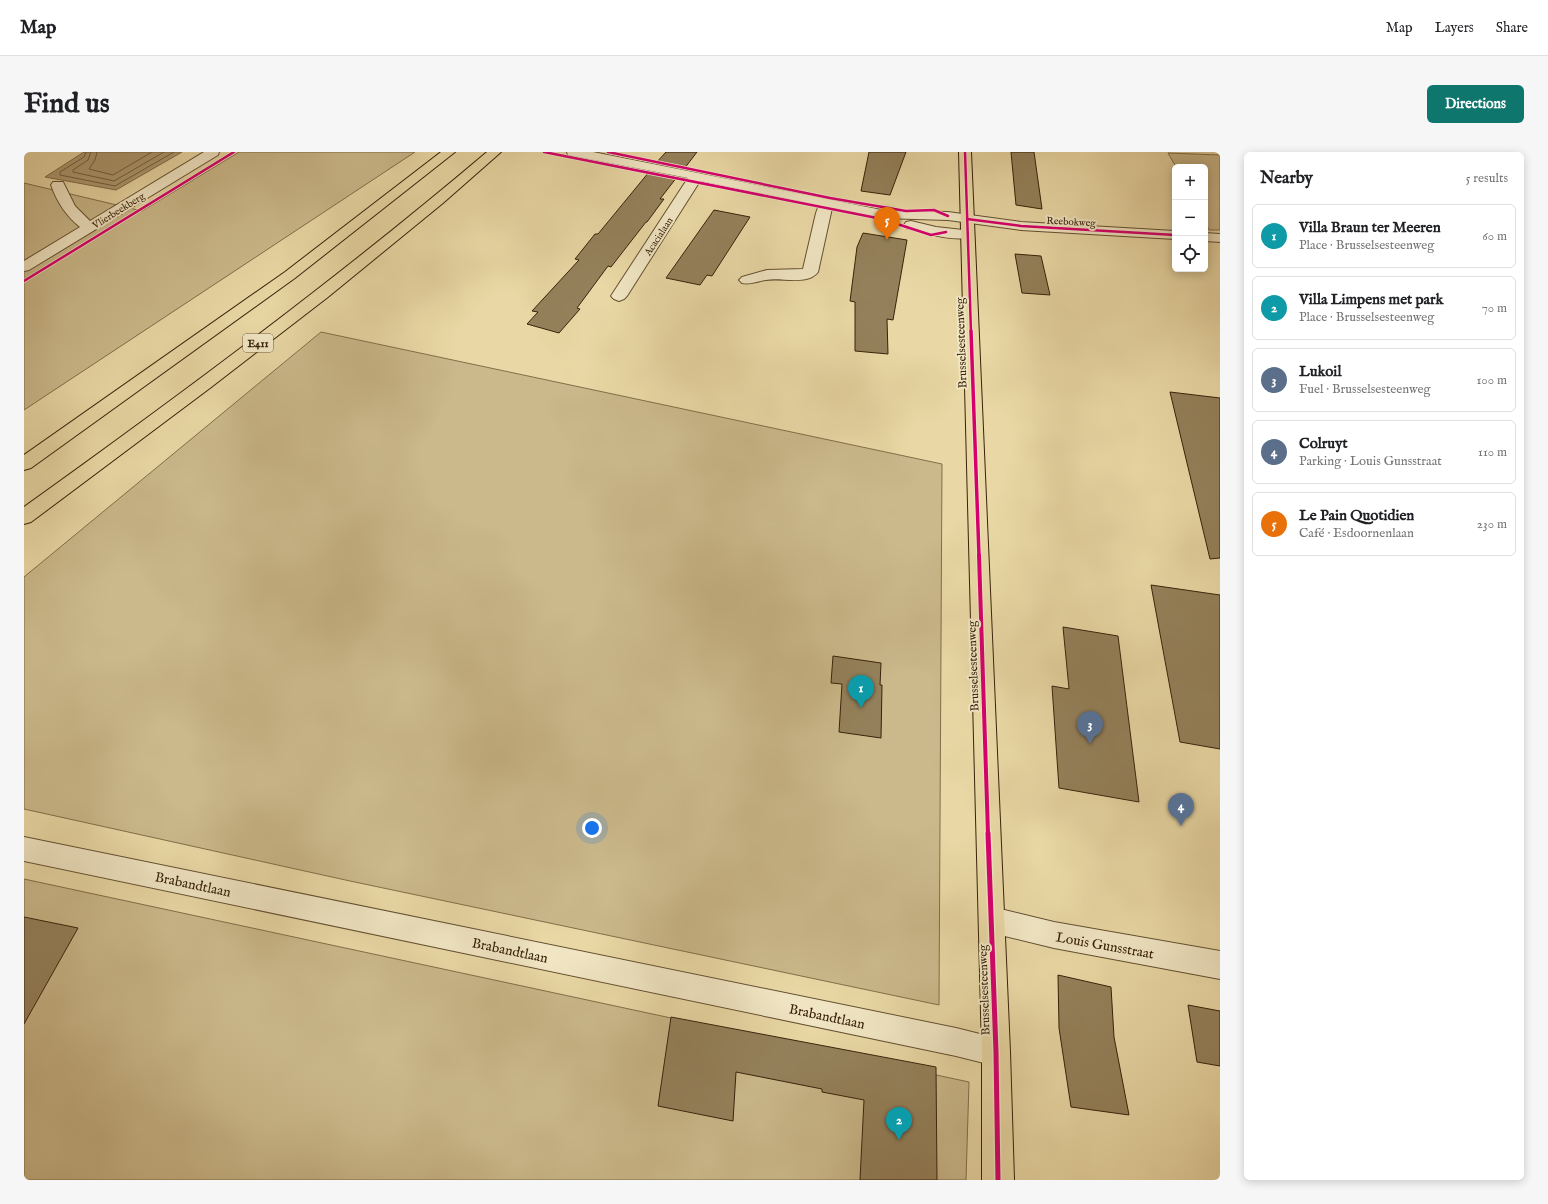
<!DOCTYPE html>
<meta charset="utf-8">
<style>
:root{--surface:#fff;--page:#f6f6f6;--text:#202124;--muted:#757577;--line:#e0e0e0;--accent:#0f766e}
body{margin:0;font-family:"IM FELL English",serif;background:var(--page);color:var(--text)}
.controls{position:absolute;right:12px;top:12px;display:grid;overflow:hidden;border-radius:6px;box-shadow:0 2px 10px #0003}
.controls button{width:36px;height:36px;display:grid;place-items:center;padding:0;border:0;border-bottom:1px solid var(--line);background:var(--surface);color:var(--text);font:20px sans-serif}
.you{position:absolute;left:568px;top:676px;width:14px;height:14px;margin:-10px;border:3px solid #fff;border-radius:50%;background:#1a73e8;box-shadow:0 0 0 6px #1a73e833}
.badge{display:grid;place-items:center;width:26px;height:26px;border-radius:50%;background:var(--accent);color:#fff;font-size:13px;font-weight:700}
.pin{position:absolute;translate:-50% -33px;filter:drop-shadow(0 1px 2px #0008)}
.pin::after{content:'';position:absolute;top:21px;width:14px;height:12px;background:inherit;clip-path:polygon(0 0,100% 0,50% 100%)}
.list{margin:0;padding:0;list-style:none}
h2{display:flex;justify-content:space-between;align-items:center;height:52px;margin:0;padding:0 16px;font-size:17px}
h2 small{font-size:13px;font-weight:400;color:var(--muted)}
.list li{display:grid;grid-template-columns:26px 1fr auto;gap:12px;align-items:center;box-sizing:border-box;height:64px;margin:0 8px 8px;padding:0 8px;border:1px solid var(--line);border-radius:6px}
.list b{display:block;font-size:15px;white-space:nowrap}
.list p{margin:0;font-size:13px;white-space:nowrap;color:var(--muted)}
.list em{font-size:13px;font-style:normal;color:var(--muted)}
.icon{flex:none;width:22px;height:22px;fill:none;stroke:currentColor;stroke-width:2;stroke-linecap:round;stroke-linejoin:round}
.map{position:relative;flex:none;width:1196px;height:1028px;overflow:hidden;border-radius:6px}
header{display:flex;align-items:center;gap:24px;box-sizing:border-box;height:56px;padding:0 20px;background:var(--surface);border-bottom:1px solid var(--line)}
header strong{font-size:19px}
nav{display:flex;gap:22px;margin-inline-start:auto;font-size:14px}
.intro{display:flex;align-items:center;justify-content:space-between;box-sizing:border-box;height:96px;padding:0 24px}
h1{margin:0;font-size:28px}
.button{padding:10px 18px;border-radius:6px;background:var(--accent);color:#fff;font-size:14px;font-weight:700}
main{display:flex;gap:24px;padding:0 24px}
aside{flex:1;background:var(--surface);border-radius:6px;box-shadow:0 2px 10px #0003}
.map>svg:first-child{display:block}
.green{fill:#cbb98b;stroke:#826e4a}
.water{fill:#ad9a70;stroke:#7e6a47}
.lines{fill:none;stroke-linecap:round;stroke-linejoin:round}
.shore{stroke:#725e3d;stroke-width:1}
.building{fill:#94815b;stroke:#38220a}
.minor-casing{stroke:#645031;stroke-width:2}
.major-casing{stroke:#38220a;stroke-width:2}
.highway-casing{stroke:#38220a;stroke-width:2}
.minor{fill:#f1e6c4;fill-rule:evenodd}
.major{fill:#e9d8a5;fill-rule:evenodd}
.highway{fill:#e9d8a5;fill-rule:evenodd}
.cycleway-far3-casing{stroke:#f1e6c4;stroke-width:4}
.cycleway-far2-casing{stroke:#f1e6c4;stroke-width:5.5}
.cycleway-far1-casing{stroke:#f1e6c4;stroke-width:6}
.cycleway-casing{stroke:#f1e6c4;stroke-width:8}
.cycleway-far3{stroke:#d6006c;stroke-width:2.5}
.cycleway-far2{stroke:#d6006c;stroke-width:3.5}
.cycleway-far1{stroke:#d6006c;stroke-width:4}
.cycleway{stroke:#d6006c;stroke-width:5}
.labels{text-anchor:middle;stroke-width:4;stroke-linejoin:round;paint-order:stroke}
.far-street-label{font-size:10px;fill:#38220a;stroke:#f1e6c4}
.shield{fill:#f1e6c4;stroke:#705d42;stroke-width:1}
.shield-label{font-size:11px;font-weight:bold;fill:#38220a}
.street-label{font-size:12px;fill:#38220a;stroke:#f1e6c4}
.near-street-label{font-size:14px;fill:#38220a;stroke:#f1e6c4}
</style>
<header>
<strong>Map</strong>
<nav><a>Map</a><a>Layers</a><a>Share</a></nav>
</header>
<div class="intro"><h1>Find us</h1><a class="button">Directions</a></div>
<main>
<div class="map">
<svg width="1196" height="1028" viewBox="0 0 1196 1028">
<rect width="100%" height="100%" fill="#e9d8a5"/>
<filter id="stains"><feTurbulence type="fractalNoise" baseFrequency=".005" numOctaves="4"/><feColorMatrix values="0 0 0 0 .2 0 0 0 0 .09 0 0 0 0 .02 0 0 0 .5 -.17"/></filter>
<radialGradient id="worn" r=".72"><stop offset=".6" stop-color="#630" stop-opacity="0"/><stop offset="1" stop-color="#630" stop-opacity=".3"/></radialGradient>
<g class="green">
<path d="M215,0H391L0,258V31L118,59Z"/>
<path d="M1144,1L1196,3V78H1185L1181,70V15H1152Z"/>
<path d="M297,180L918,312L915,853L326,729L0,657V425Z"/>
<path d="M0,727L945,930L942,1028H0Z"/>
</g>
<path class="water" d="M60,0H158L92,38L21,25Z"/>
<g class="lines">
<g class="shore">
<path d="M62,0L60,5L36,20V23L91,34L150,0"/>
<path d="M67,0L64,8L49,18V20L90,29L140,0"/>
<path d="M73,0L71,8L65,17L89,23L128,0"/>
</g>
</g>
<g class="building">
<path d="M642,0H673L660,17L632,11Z"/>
<path d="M845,0H882L866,43L837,39Z"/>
<path d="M987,0H1010L1018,57L992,53Z"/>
<path d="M625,20L653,25L636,47H640L623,70H622L587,115L584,114L553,156L556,157L535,181L503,172L514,160L508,159L555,108L551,107L571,82H574Z"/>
<path d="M690,58L726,65L688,124L683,123L676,133L642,126Z"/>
<path d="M839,81L883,88L869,168L863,167L864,202L831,199V150L826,149L833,95Z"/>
<path d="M991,102L1017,104L1026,143L998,141Z"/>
<path d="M1146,240L1196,246V406L1186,407Z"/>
<path d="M1127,433L1196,443V597L1156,590Z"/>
<path d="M1039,475L1094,484L1115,650L1035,636L1028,534L1045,537Z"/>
<path d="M809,504L857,511L856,533H858L857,586L815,580L818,532L807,531Z"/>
<path d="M0,765L54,776L0,872Z"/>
<path d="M1034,823L1087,835L1090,885L1105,963L1047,955L1035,876Z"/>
<path d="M1164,853L1196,859V914L1173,910Z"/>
<path d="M647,865L912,915L913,1028H836L840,948L798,940V937L712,920L709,969L634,954Z"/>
</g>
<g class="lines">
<defs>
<g id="minor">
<path d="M180,0H195L194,3L5,118L0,119V109L56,75C42,64 33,50 27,33L29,30H39L51,54L66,69Z"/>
<path d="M543,0H569L858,58L924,60L997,70L1151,79V87L997,78L924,68L858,66L808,56L794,120C784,134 757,125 742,128C734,129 726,133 718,131L715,128L718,125L743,118L779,117L792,61L795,53L676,29L603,144L600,147L595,149L590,147L587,144L664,26L549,4L544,3Z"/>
<path d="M887,69L912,75L948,79L950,82L948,85C929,90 901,81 882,76L880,73L882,70Z"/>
<path d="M1181,81L1196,82V90L1181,89Z"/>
<path d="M0,685L932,876L972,886L982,890L986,900L982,910L972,914L932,904L0,709Z"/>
<path d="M968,755L1030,770L1196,799V827L1030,796L968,781L959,777L955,768L959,759Z"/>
</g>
<path id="major" d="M935,0H947L986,900L990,1028H958V900Z"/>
<g id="highway">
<path d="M417,0H431L271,126L7,316L0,318V303L261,120Z"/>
<path d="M463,0H477L419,51L304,145L186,236L7,370L0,372V355C158,242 314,126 463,0Z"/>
</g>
</defs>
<use href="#minor" class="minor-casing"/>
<use href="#major" class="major-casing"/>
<use href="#highway" class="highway-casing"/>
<use href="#minor" class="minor"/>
<use href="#major" class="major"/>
<use href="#highway" class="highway"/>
<defs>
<g id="cycleway-far3">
<path d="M520,0L858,67L907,83L922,80"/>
<path d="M584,0L806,46L882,59L910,58L924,64"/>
<path d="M941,0L947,180"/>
<path d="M943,67L997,74L1151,83"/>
<path d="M0,129L210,0"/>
</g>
<path id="cycleway-far2" d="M947,179L955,404"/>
<path id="cycleway-far1" d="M955,403L964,682"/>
<path id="cycleway" d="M964,681L972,900L974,1028"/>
</defs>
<use href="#cycleway-far3" class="cycleway-far3-casing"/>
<use href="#cycleway-far2" class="cycleway-far2-casing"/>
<use href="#cycleway-far1" class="cycleway-far1-casing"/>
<use href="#cycleway" class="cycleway-casing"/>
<use href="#cycleway-far3" class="cycleway-far3"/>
<use href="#cycleway-far2" class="cycleway-far2"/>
<use href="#cycleway-far1" class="cycleway-far1"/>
<use href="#cycleway" class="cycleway"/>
</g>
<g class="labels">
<g class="far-street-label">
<text transform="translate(94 58) rotate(-32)" y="4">Vlierbeekberg</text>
<text transform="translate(1047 69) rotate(3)" y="4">Reebokweg</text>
<text transform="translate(634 84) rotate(-57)" y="4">Acacialaan</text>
</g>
<rect class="shield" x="219" y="182" width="30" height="18" rx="3"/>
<g class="shield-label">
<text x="234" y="195">E411</text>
</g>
<g class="street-label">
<text transform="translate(937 191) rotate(-92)" y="4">Brusselsesteenweg</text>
<text transform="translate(949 514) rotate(-92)" y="4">Brusselsesteenweg</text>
<text transform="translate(960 838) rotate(-92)" y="4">Brusselsesteenweg</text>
</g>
<g class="near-street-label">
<text transform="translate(169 732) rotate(12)" y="5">Brabandtlaan</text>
<text transform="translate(1081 793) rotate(10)" y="5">Louis Gunsstraat</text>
<text transform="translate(486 798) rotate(12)" y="5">Brabandtlaan</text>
<text transform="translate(803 864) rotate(12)" y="5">Brabandtlaan</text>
</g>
</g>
<rect width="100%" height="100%" filter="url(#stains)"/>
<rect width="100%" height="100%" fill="url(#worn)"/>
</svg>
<div class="controls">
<button>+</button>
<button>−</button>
<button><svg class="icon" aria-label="locate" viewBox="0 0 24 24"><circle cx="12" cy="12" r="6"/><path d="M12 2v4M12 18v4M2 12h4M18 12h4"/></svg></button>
</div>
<div class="you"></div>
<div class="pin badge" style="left:837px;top:556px;background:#0f9aa8">1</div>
<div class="pin badge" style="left:875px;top:988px;background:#0f9aa8">2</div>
<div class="pin badge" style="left:1066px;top:592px;background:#5c6f8a">3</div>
<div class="pin badge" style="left:1157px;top:674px;background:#5c6f8a">4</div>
<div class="pin badge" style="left:863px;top:88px;background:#e8710a">5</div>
</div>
<aside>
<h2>Nearby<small>5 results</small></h2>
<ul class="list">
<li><span class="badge" style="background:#0f9aa8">1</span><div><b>Villa Braun ter Meeren</b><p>Place · Brusselsesteenweg</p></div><em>60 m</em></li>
<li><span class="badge" style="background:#0f9aa8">2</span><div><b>Villa Limpens met park</b><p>Place · Brusselsesteenweg</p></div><em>70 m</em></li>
<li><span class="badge" style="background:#5c6f8a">3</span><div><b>Lukoil</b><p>Fuel · Brusselsesteenweg</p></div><em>100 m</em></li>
<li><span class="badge" style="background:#5c6f8a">4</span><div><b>Colruyt</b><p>Parking · Louis Gunsstraat</p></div><em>110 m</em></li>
<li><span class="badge" style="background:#e8710a">5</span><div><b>Le Pain Quotidien</b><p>Café · Esdoornenlaan</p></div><em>230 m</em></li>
</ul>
</aside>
</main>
